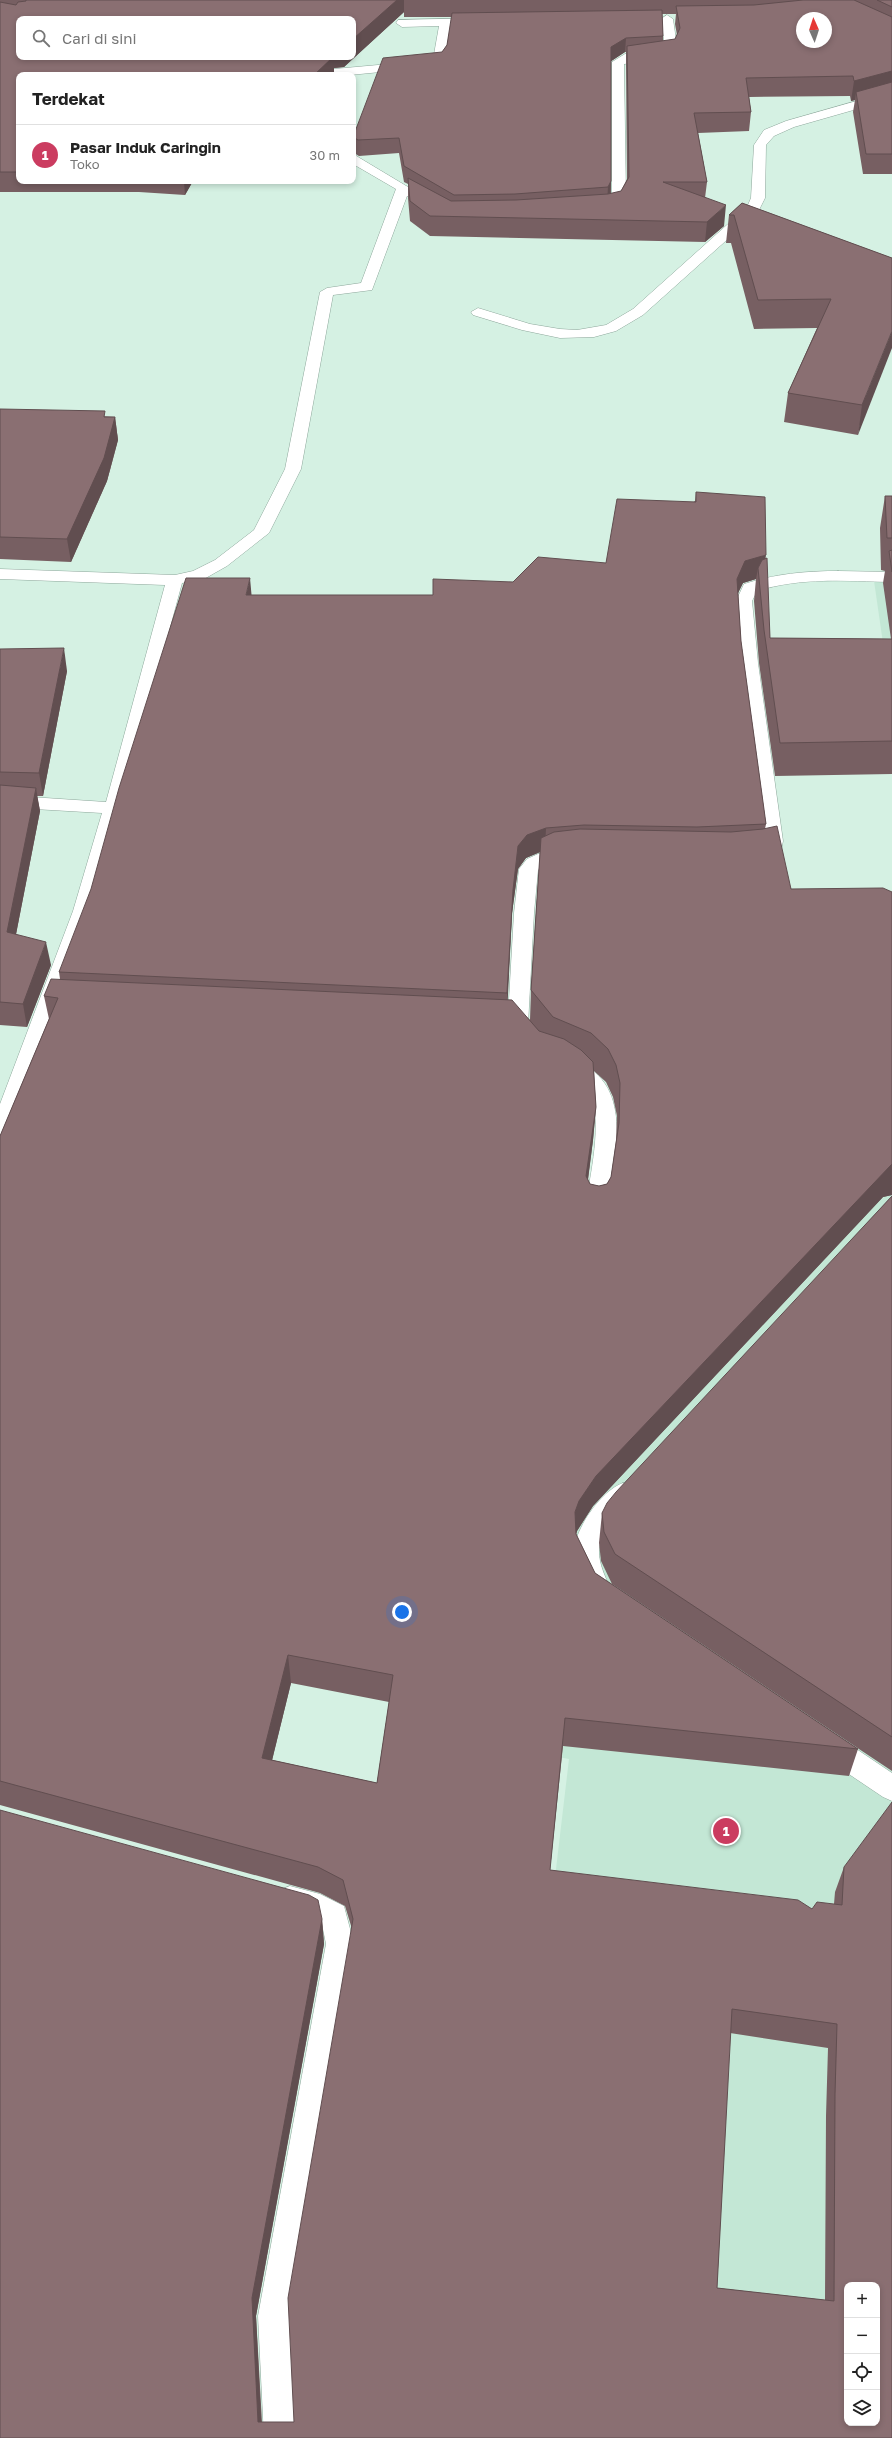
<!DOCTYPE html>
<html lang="id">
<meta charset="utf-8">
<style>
:root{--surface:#fff;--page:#f6f6f6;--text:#222;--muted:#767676;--line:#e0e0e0;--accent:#cb3c60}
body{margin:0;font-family:"Golos Text",sans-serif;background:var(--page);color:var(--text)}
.controls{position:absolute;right:12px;bottom:12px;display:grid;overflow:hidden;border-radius:8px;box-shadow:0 2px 6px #0003}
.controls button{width:36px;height:36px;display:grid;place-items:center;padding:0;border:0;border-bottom:1px solid var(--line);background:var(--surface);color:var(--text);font:20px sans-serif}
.compass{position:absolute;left:796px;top:12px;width:36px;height:36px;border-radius:50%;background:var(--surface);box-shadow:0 2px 6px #0003;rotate:357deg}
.you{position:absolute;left:402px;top:1612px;width:14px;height:14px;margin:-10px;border:3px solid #fff;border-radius:50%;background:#1a73e8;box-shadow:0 0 0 6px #1a73e833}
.badge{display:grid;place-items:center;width:26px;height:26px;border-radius:50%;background:var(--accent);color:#fff;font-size:13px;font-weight:700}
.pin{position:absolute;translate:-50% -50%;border:2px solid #fff;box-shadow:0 1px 4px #0006}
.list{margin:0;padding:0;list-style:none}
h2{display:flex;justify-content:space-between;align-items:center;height:52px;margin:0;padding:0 16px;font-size:17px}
h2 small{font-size:13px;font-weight:400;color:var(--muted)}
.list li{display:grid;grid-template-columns:26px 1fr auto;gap:12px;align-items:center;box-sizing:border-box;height:60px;padding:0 16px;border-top:1px solid var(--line)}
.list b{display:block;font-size:15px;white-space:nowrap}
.list p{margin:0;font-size:13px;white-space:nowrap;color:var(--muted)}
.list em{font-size:13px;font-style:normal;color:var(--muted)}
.icon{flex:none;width:22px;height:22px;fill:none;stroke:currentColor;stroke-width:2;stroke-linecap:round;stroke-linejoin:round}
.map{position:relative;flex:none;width:892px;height:2438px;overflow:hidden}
.search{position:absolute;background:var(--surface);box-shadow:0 2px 6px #0003;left:16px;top:16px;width:340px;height:44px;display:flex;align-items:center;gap:10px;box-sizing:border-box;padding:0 14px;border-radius:8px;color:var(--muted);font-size:15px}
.panel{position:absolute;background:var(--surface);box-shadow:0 2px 6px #0003;left:16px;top:72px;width:340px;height:112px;border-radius:8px}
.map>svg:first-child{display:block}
.built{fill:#c3e7d5;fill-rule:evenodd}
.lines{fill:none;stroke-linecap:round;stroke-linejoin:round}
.service-casing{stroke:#8da79b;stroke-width:1}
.minor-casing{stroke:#8da79b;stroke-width:1}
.service{fill:#fff;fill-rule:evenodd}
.minor{fill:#fff;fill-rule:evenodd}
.wall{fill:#775f62;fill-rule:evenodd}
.shaded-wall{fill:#614e50}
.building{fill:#8a6f72;stroke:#614e50;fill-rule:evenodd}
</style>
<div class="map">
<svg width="892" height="2438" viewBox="0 0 892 2438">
<rect width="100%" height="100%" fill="#d5f1e3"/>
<g class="built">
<path d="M874,581H892V705Z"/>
<path d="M892,1128V2438H598L552,1903L569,1759L423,1732L392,1538ZM847,2285H877V2423H847Z"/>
</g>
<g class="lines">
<defs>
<g id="service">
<path d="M892,91V99L794,127L774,136L766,145L765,198L758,212L643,315L616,331L594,337L560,338L522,330L473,315L471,312L478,308L530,324L560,329L577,330L606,325L633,309L747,207L751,198L754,145L764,130L786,121Z"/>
<path d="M623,1483L632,1486L635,1493C616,1532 583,1530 608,1583L604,1591L595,1594L586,1591C581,1580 573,1569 573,1556C573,1532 600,1491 623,1483Z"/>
<path d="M828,1733L837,1736L892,1773V1801L883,1797L819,1754L815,1745L819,1736Z"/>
</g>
<g id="minor">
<path d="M667,15L673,19L677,47L672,58L624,64L626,197L618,210L600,214L595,213L593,210L595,207L608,204L612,197V62L625,54L663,52L665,47L661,19Z"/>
<path d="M481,18L487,22L485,25L451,26L446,60L441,66L350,75H306L312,71L433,60L439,26L402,27L396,23L398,20Z"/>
<path d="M353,154L423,196L416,200L407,196L372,290L333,295L301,469L269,533L227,566L204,579L182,583L93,911L11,1132L8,1138L0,1140V1104L73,911L102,813L0,807V795L106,802L165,585L0,579V569L175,575L193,571L215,560L254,530L285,469L320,292L327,288L361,283L396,189L353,164Z"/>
<path d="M838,571L892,572V582C846,581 801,577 757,591L752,601L758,663L783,841L780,855L768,859L761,857L759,853L764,848L765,841L740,663L736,601L744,584C775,574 805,571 838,571Z"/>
<path d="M568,850L575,852L577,856L575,860L548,864L538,870L534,913L528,1025L525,1030L518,1032L498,1029L495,1024L498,1019L508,1017L514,913L519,869L527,859L538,854Z"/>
<path d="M569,1059C637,1079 615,1156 607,1209L604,1215L596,1217L588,1215L585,1209C590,1176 604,1120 589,1090L562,1071L559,1066L562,1061Z"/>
<path d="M290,1886L320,1894L344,1906L354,1944L290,2316L296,2438H264L258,2316L326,1944L322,1924L314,1919L280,1908L276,1899L280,1890Z"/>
</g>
</defs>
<use href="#service" class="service-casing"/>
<use href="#minor" class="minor-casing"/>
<use href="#service" class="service"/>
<use href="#minor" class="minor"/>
</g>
<g class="wall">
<path d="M0,0H892V174H863L853,112L855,100L851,101L850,96L749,97L751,112L749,131L698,133L707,182L705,198L724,226L705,242L430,236L410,221L408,198V184L404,182L399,153L359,156L354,153L353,137L442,52L447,45L452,17H404V12L344,67L334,68L19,75V181H193L185,195L139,192H0ZM662,14H676L675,24L677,35L675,39L663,41V36ZM19,19L353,57H19ZM625,52H626V65L627,179L621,191L611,194V61Z"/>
<path d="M742,203L892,258L858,435L784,422L788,393L817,328L754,329L731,243H726L729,215Z"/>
<path d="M0,409L115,417L118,440L107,481L71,562L0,559Z"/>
<path d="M696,492L765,559L770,638L891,639L883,583L885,571L881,570L880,528L885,496H892V774L775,776L759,663L754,601L756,579L743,583L738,593L741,641L766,824L765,829L791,889L892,892V1195L883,1197L593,1506L577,1531L576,1534L595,1573L858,1749L849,1776L563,1746L550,1870L812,1909L834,1904L835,1892L844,1867L892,2438H0L322,1919L324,1944L256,2316L262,2422H294L352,1929L345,1906L320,1893L0,1805V1136L49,1019L44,996L60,979L59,972L251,595H433L513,582L606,563L695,501ZM540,852L531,990L530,1020L507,1000L512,913L518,869L526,858ZM594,1071L606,1082L613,1097L617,1116L616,1141L611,1177L607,1184L599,1186L590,1184L588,1180L593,1140L596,1107ZM291,1683L389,1702L377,1783L272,1760ZM730,2033L828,2048L826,2116L825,2300L717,2288Z"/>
<path d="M0,649L67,671L43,796H37L40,811L16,934L51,965L27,1027L0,1025Z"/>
<path d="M892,1196V1771L612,1584L601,1561L599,1543L602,1513Z"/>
</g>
<g class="shaded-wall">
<path d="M397,0H404V12L344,67L334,68V75H314L305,57H353V39Z"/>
<path d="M626,38L625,52L610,62L611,47Z"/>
<path d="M892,71V90L856,92L855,100L851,101L854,81Z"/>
<path d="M184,181H193L185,195Z"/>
<path d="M611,181L610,197L607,203L608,187Z"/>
<path d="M726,205L724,226L705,242L707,222Z"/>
<path d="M892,331V348L858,435L862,405Z"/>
<path d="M115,417L118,440L107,481L71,562L67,539Z"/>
<path d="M766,555L763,577L758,568L756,579L743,583L734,601L737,579L745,561Z"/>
<path d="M250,578L252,600L246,595Z"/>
<path d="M64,648L67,671L43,796L39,773Z"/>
<path d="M36,788L40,811L12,955L7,932Z"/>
<path d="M546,828L545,850L526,858L518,869L512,913L507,1015V993L513,890L518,846L527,835Z"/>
<path d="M46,942L51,965L27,1027L23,1004Z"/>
<path d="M596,1107L593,1140L584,1209L586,1176Z"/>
<path d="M892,1164V1195L883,1197L593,1506L577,1531L573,1542L575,1512L579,1501L596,1476L891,1165Z"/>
<path d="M288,1655L291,1683L266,1785L262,1758Z"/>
<path d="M322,1919L324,1944L256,2316L262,2438L258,2422L252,2298Z"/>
</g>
<g class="building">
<path d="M26,0H397L353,39V19H19V57H333L314,75H19V172H0V2L16,5L18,2L26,1Z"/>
<path d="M803,0H854L892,17V71L854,81L853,76L746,78L751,112L694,113L707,182H663L726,205L707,222L430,216L410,201L408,178L451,201L516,200L608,194L621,191L629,177L627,46L675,39L680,28L676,6L754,5ZM802,18H826V42H802Z"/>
<path d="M877,0H892V7Z"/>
<path d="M662,10L663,36L626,38L611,47V181L608,187L515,194L454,195L404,166L399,138L358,140L353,137L383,58L442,52L447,45L452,13Z"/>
<path d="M892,82V154H866L856,92Z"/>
<path d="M742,203L892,258V331L862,405L788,393L831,299L758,300L734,215H729Z"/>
<path d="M0,409L105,411L104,417H115L104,458L67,539L0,537Z"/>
<path d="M696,492L765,497L766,555L745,561L737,579L741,641L766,824L697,827L584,825L546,828L527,835L518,846L513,890L507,993L59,972L91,889L119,788L186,578H250L246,595H433V579L513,582L538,557L606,563L617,499L696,502Z"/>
<path d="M885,496H892V538H887Z"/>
<path d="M892,550V572L889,551Z"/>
<path d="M767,558L770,638L892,639V741L780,743L764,630L758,568L762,560Z"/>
<path d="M64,648L39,773L0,772V649Z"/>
<path d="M0,785L36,788L7,932L46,942L23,1004L0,1002Z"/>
<path d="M777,826L791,889L883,888L892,892V1164L891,1165L596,1476L579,1501L575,1512L576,1534L595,1573L858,1749L565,1718L550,1870L798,1900L812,1909L817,1902L842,1905L844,1867L892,1802V2438H0V1810L309,1895L318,1900L322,1919L252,2298L258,2422H294L288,2298L353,1919L343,1880L318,1867L0,1781V1136L58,998L44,996L51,979L512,1000L539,1031L564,1039L581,1050L593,1062L596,1107L586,1176L590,1184L599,1186L607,1184L611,1177L619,1123L620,1083L616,1065L608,1049L591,1033L553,1017L531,990L541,838L554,832L580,829L731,832L763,829ZM288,1655L393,1675L377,1783L262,1758ZM732,2009L837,2024L835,2094L834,2301L717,2288ZM847,2285H877V2423H847Z"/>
<path d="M892,1196V1737L615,1554L604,1532L602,1513L607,1503L616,1492Z"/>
</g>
</svg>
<div class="controls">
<button>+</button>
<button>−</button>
<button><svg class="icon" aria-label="locate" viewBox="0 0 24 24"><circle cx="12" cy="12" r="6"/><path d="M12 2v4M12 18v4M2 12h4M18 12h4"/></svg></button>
<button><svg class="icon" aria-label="layers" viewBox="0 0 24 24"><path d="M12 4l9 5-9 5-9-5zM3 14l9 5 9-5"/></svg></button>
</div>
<svg class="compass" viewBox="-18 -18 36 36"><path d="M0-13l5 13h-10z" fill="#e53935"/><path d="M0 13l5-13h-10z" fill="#767676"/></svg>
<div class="you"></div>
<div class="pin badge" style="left:726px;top:1831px">1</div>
<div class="search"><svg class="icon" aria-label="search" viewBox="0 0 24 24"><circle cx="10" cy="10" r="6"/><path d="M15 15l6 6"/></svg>Cari di sini</div>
<section class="panel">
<h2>Terdekat<small></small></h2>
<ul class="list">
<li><span class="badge">1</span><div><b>Pasar Induk Caringin</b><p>Toko</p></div><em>30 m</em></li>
</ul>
</section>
</div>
